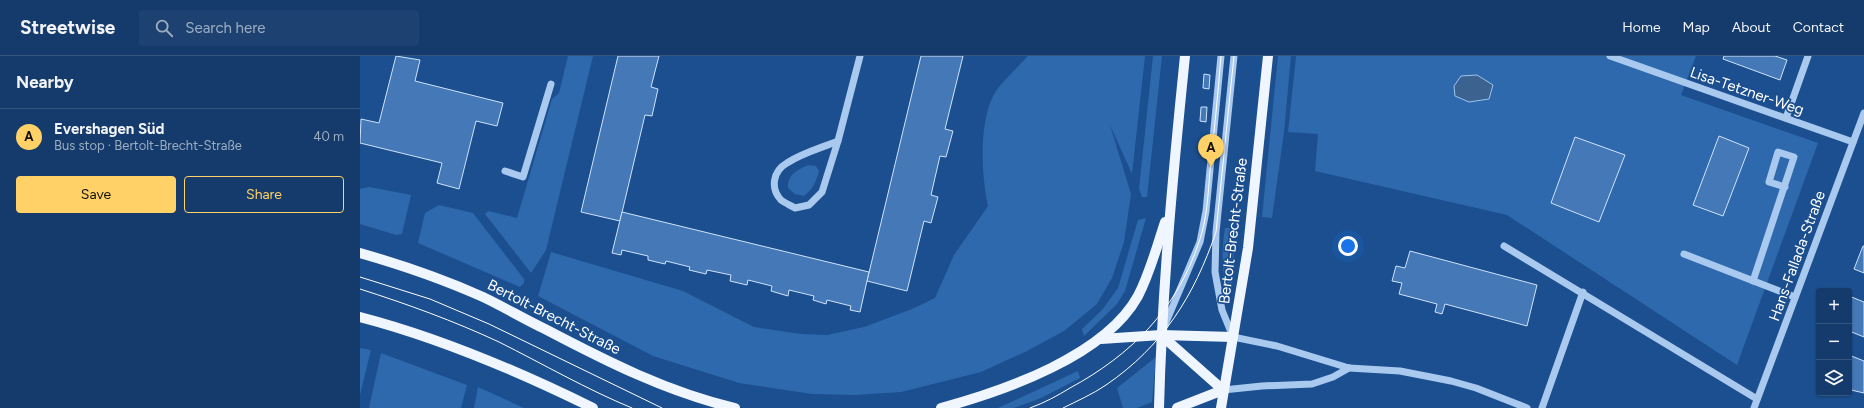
<!DOCTYPE html>
<meta charset="utf-8">
<style>
:root{--surface:#143b6b;--page:#1d4271;--text:#f1f3f6;--muted:#9dadc1;--line:#33557e;--accent:#ffd166}
body{margin:0;font-family:Figtree,sans-serif;background:var(--page);color:var(--text)}
.controls{position:absolute;right:12px;bottom:12px;display:grid;overflow:hidden;border-radius:4px;box-shadow:0 1px 3px #0004}
.controls button{width:36px;height:36px;display:grid;place-items:center;padding:0;border:0;border-bottom:1px solid var(--line);background:var(--surface);color:var(--text);font:20px sans-serif}
.you{position:absolute;left:988px;top:190px;width:14px;height:14px;margin:-10px;border:3px solid #fff;border-radius:50%;background:#1a73e8;box-shadow:0 0 0 6px #1a73e833}
.badge{display:grid;place-items:center;width:26px;height:26px;border-radius:50%;background:var(--accent);color:#111;font-size:13px;font-weight:700}
.pin{position:absolute;translate:-50% -33px;filter:drop-shadow(0 1px 2px #0008)}
.pin::after{content:'';position:absolute;top:21px;width:14px;height:12px;background:inherit;clip-path:polygon(0 0,100% 0,50% 100%)}
.list{margin:0;padding:0;list-style:none}
h2{display:flex;justify-content:space-between;align-items:center;height:52px;margin:0;padding:0 16px;font-size:17px}
h2 small{font-size:13px;font-weight:400;color:var(--muted)}
.list li{display:grid;grid-template-columns:26px 1fr auto;gap:12px;align-items:center;box-sizing:border-box;height:56px;padding:0 16px;border-top:1px solid var(--line)}
.list b{display:block;font-size:15px;white-space:nowrap}
.list p{margin:0;font-size:13px;white-space:nowrap;color:var(--muted)}
.list em{font-size:13px;font-style:normal;color:var(--muted)}
.actions{display:flex;gap:8px;padding:12px 16px}
.actions a{flex:1;padding:9px 0;border:1px solid var(--accent);border-radius:4px;text-align:center;font-size:14px;color:var(--accent)}
.actions .main{background:var(--accent);color:#111}
.icon{flex:none;width:22px;height:22px;fill:none;stroke:currentColor;stroke-width:2;stroke-linecap:round;stroke-linejoin:round}
.map{position:relative;flex:none;width:1504px;height:352px;overflow:hidden}
header{display:flex;align-items:center;gap:24px;box-sizing:border-box;height:56px;padding:0 20px;background:var(--surface);border-bottom:1px solid var(--line)}
header strong{font-size:19px}
nav{display:flex;gap:22px;margin-inline-start:auto;font-size:14px}
.search{width:280px;height:36px;background:var(--page);display:flex;align-items:center;gap:10px;box-sizing:border-box;padding:0 14px;border-radius:4px;color:var(--muted);font-size:15px}
main{display:flex}
aside{flex:1;background:var(--surface)}
.map>svg:first-child{display:block}
.green{fill:#2e69ad}
.water{fill:#3c6290;stroke:#9cc4f0}
.building{fill:#4478b7;stroke:#cfe3fa}
.lines{fill:none;stroke-linecap:round;stroke-linejoin:round}
.minor{stroke:#a9c9ee;stroke-width:7}
.major{stroke:#f0f6ff;stroke-width:10}
.tram{stroke:#fff;stroke-width:1}
.labels{text-anchor:middle;stroke-width:3.5;stroke-linejoin:round;paint-order:stroke}
.street-label{font-size:15px;fill:#fff;stroke:#1b4f8f}
</style>
<header>
<strong>Streetwise</strong>
<div class="search"><svg class="icon" aria-label="search" viewBox="0 0 24 24"><circle cx="10" cy="10" r="6"/><path d="M15 15l6 6"/></svg>Search here</div>
<nav><a>Home</a><a>Map</a><a>About</a><a>Contact</a></nav>
</header>
<main>
<aside>
<h2>Nearby<small></small></h2>
<ul class="list">
<li><span class="badge">A</span><div><b>Evershagen Süd</b><p>Bus stop · Bertolt-Brecht-Straße</p></div><em>40 m</em></li>
</ul>
<div class="actions"><a class="main">Save</a><a>Share</a></div>
</aside>
<div class="map">
<svg width="1504" height="352" viewBox="0 0 1504 352">
<rect width="100%" height="100%" fill="#1b4f8f"/>
<g class="green">
<path d="M208,0H233L186,194L171,217L125,158L128,155L157,162L192,43L199,37Z"/>
<path d="M668,0H785L772,118L750,69L771,138L764,186L752,222L737,248L704,275L667,295L621,316L541,336L495,339L452,338L379,327L293,300L178,240L191,196L323,235L394,271L441,278L467,279L504,271L552,253L575,242L594,199L628,150C621,118 618,59 638,32C647,21 658,11 668,0Z"/>
<path d="M793,0H802L787,141H782L779,133Z"/>
<path d="M918,0H931L924,76L912,162L902,161Z"/>
<path d="M936,0H1336L1321,39L1458,87L1377,309L1147,159L955,115L958,78L928,76Z"/>
<path d="M448,109L456,110L459,115C456,126 453,133 444,140L435,138L428,132C427,118 438,114 448,109Z"/>
<path d="M9,131L51,139L42,178L36,179L0,168V133Z"/>
<path d="M79,149L113,157L164,223V227L160,231L58,187L65,157Z"/>
<path d="M786,162L765,235L757,248L724,280L722,273L742,254L758,232L778,164Z"/>
<path d="M865,172H870L868,185L874,196L872,226L868,243C862,219 861,196 865,172Z"/>
<path d="M0,292L11,294L0,339Z"/>
<path d="M21,297L107,329L101,352H9Z"/>
<path d="M796,301L792,346L777,352H763L757,332Z"/>
<path d="M718,315L720,322L681,342L654,352H638Z"/>
<path d="M118,331L164,352H114Z"/>
</g>
<path class="water" d="M1117,19L1133,29L1129,43L1109,46L1095,40L1094,30L1101,20Z"/>
<g class="building">
<path d="M36,0L60,4L55,25L143,47L137,70L116,65L99,133L77,127L82,107L0,87L1,63L19,67Z"/>
<path d="M258,0H299L291,31L298,33L292,60L285,59L260,165L221,156Z"/>
<path d="M561,0H603L585,73L593,75L586,101L580,100L571,139L578,141L571,167L564,165L547,235L507,225Z"/>
<path d="M1364,0H1415L1427,4L1420,24L1363,3Z"/>
<path d="M844,18L850,19L849,33L843,32Z"/>
<path d="M841,51H847L846,66L840,65Z"/>
<path d="M1359,80L1389,92L1363,160L1333,149Z"/>
<path d="M1215,81L1265,99L1239,166L1191,147Z"/>
<path d="M262,156L509,216L500,256L490,254L491,250L467,244L466,248L453,244L454,240L429,234L428,240L411,235L412,230L388,224L387,229L370,225L371,219L347,214L346,218L329,214L330,211L306,205L305,208L288,204V200L262,194L261,199L252,197Z"/>
<path d="M1503,190H1504V217L1494,213Z"/>
<path d="M1050,195L1177,229L1167,270L1085,248L1082,258L1075,256L1077,248L1039,238L1042,227L1032,225L1036,210L1045,212Z"/>
<path d="M1489,240L1504,246V281L1489,275Z"/>
<path d="M1489,299L1504,305V337L1491,334L1492,332L1489,331Z"/>
</g>
<g class="lines">
<g class="minor">
<path d="M874,0L856,176L855,216L862,254L873,281L917,290L989,312L1040,315L1091,325L1116,332L1167,352"/>
<path d="M1250,0L1493,86"/>
<path d="M1426,62L1448,0"/>
<path d="M478,85C461,92 442,97 427,107C413,115 410,132 421,144C425,147 430,149 435,152L449,149L462,136L478,85L500,0"/>
<path d="M145,115L163,121L191,28"/>
<path d="M1144,190L1397,343"/>
<path d="M1324,198L1435,241"/>
<path d="M1393,225L1434,101L1418,96L1409,126L1425,131"/>
<path d="M804,271L840,186L846,155L861,0"/>
<path d="M863,334L902,330L952,328L973,321L989,312"/>
<path d="M1182,352L1223,236"/>
<path d="M1394,352L1504,57"/>
</g>
<g class="major">
<path d="M0,197C42,209 83,223 123,241C144,251 164,263 185,273C246,305 307,336 375,352"/>
<path d="M0,261C81,282 158,315 233,352"/>
<path d="M801,279L863,334"/>
<path d="M741,283L801,279L873,281"/>
<path d="M581,352C644,335 745,300 778,240C790,217 797,190 805,166"/>
<path d="M799,352C802,234 813,117 825,0"/>
<path d="M817,352L863,334"/>
<path d="M861,352L888,192L908,0"/>
</g>
<g class="tram">
<path d="M0,221L70,243L129,268L302,352"/>
<path d="M0,233C47,248 94,265 139,286C183,308 226,333 272,352"/>
<path d="M670,352C684,347 697,340 710,332C771,299 817,253 839,186C847,164 848,138 850,115C854,76 858,38 861,0"/>
<path d="M703,352C717,345 733,338 746,329C803,290 834,240 856,176L874,0"/>
</g>
</g>
<g class="labels">
<g class="street-label">
<text transform="translate(1387 35) rotate(19)" y="5">Lisa-Tetzner-Weg</text>
<text transform="translate(873 175) rotate(-83)" y="5">Bertolt-Brecht-Straße</text>
<text transform="translate(1437 200) rotate(-70)" y="5">Hans-Fallada-Straße</text>
<text transform="translate(194 261) rotate(27)" y="5">Bertolt-Brecht-Straße</text>
</g>
</g>
</svg>
<div class="controls">
<button>+</button>
<button>−</button>
<button><svg class="icon" aria-label="layers" viewBox="0 0 24 24"><path d="M12 4l9 5-9 5-9-5zM3 14l9 5 9-5"/></svg></button>
</div>
<div class="you"></div>
<div class="pin badge" style="left:851px;top:111px">A</div>
</div>
</main>
